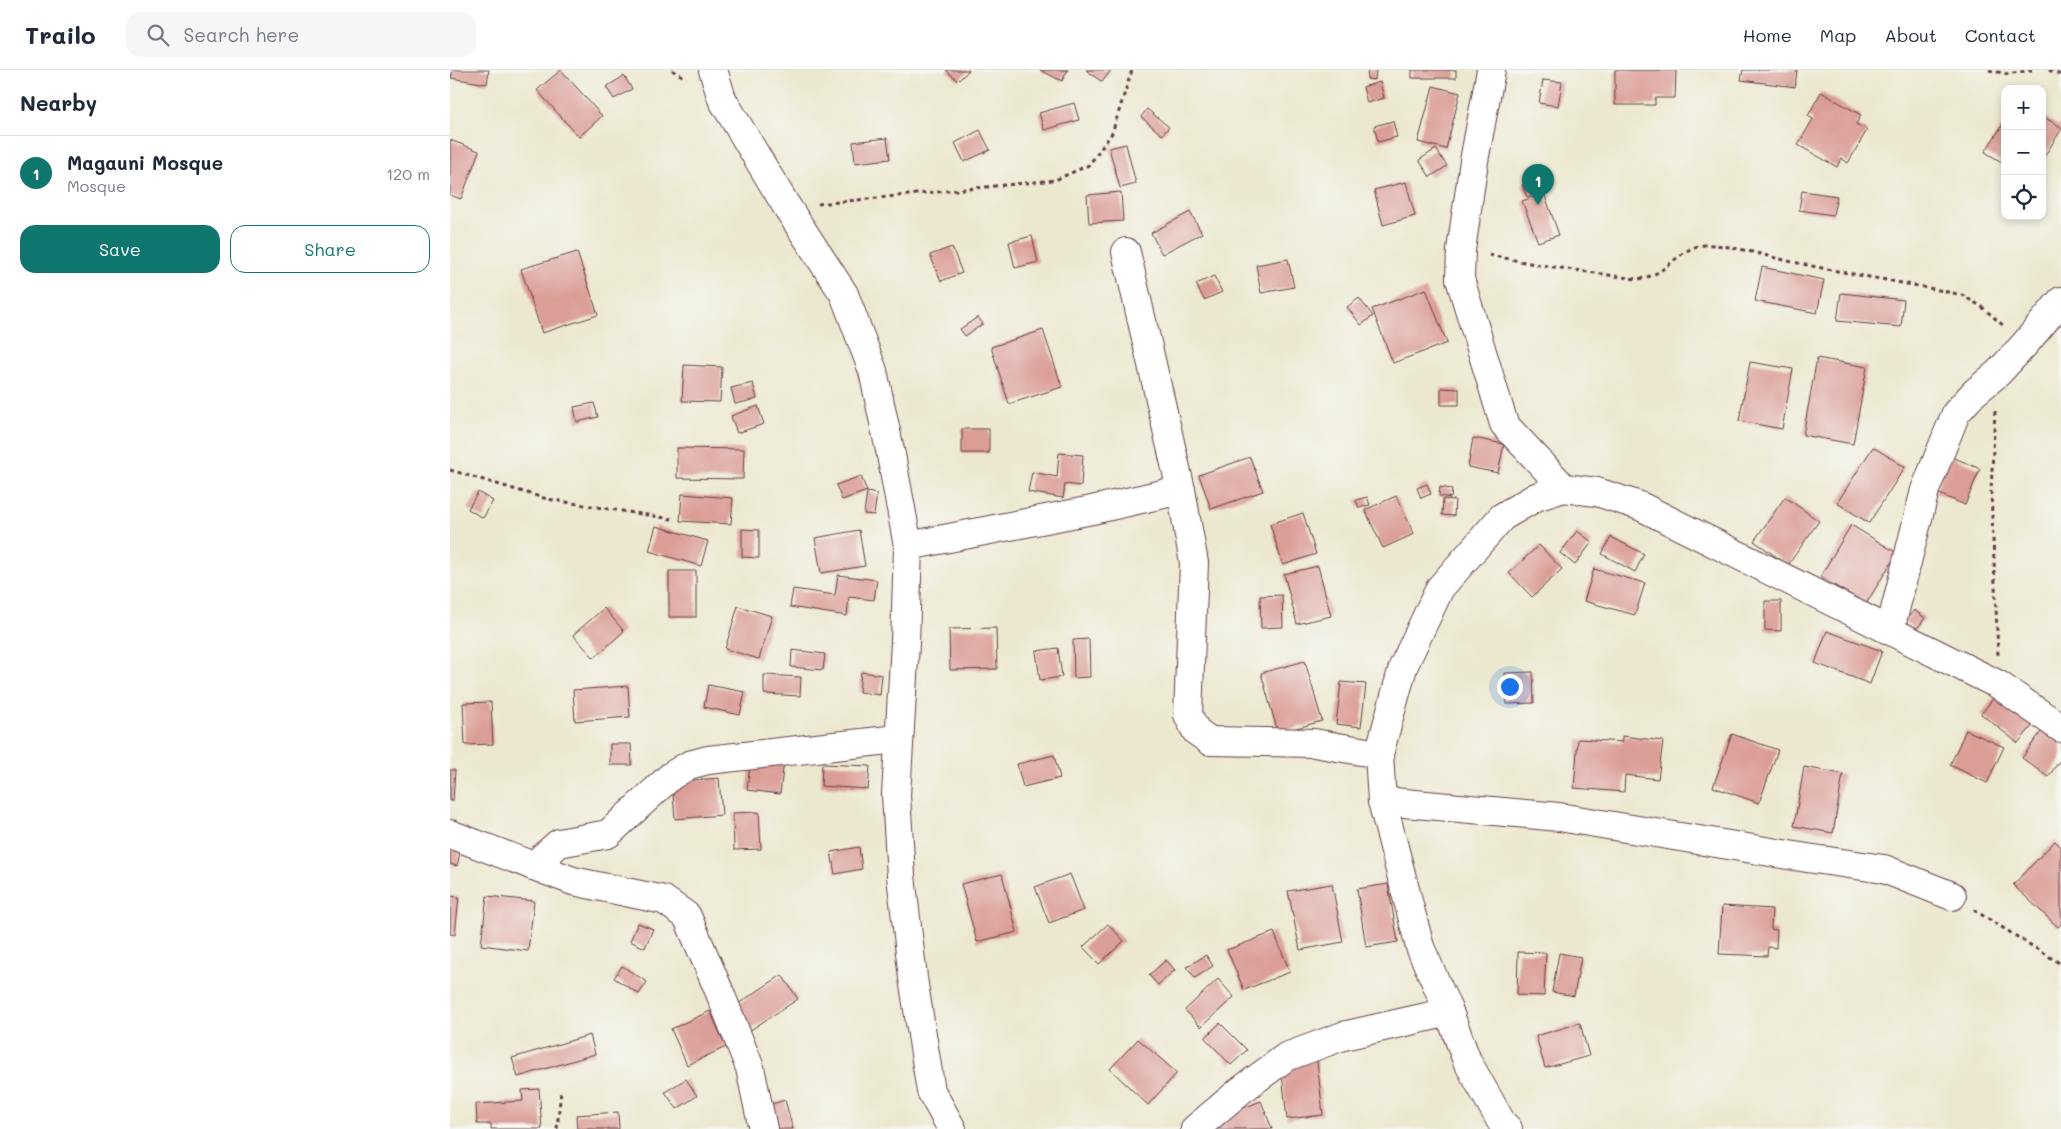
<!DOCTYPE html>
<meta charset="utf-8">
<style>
:root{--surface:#fff;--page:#f6f6f7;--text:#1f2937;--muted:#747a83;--line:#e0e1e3;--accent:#0f766e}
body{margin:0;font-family:Mali,sans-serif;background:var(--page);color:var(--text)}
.controls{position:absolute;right:15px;top:15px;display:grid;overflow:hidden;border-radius:10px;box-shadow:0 2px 8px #0003}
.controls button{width:45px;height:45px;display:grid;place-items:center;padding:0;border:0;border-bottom:1px solid var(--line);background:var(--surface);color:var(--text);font:25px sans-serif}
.you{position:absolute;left:1059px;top:616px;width:18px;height:18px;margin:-12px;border:4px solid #fff;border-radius:50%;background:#1a73e8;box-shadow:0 0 0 8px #1a73e833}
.badge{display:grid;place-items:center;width:32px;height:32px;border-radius:50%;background:var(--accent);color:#fff;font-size:16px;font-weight:700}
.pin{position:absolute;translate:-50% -41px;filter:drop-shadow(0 1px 2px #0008)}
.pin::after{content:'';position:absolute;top:26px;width:18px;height:15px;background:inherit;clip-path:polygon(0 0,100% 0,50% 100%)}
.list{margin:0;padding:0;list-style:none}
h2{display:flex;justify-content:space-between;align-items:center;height:65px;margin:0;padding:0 20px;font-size:21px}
h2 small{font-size:16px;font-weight:400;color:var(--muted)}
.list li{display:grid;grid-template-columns:32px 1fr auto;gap:15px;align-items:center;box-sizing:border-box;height:75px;padding:0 20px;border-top:1px solid var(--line)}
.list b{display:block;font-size:19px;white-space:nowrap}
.list p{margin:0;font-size:16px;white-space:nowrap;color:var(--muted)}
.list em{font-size:16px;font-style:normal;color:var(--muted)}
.actions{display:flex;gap:10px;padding:15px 20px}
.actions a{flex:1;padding:11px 0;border:1px solid var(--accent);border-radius:15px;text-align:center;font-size:18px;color:var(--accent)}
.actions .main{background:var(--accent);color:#fff}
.icon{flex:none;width:28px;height:28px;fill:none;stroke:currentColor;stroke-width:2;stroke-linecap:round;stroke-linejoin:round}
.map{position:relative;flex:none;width:1611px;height:1059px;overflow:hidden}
header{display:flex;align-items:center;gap:30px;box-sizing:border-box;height:70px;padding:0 25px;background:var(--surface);border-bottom:1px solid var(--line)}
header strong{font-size:24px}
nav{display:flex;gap:28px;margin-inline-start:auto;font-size:18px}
.search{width:350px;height:45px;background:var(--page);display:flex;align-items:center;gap:12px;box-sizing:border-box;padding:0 18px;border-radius:15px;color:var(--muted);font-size:19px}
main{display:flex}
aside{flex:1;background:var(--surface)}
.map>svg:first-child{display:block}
.building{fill:#db9e97}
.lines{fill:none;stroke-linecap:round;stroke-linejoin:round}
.minor-casing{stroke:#623d44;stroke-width:30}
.path{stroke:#623d44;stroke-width:3;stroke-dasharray:4 4;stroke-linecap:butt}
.minor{stroke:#fff;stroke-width:28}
</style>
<header>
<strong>Trailo</strong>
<div class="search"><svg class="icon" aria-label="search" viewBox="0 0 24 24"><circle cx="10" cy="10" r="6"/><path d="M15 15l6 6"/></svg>Search here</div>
<nav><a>Home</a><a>Map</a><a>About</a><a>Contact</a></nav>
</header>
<main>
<aside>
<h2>Nearby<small></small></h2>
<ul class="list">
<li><span class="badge">1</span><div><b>Magauni Mosque</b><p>Mosque</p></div><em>120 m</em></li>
</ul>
<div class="actions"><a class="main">Save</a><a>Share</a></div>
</aside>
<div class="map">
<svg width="1611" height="1059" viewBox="0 0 1611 1059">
<rect width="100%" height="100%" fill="#f6f6f2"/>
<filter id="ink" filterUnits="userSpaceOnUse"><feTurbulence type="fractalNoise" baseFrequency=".02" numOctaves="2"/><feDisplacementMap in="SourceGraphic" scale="10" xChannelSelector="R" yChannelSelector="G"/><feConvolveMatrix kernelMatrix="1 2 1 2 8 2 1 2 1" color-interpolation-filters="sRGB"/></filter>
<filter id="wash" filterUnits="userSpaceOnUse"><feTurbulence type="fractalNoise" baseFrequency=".0096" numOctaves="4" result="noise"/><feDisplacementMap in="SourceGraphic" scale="20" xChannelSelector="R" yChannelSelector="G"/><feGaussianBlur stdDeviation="1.12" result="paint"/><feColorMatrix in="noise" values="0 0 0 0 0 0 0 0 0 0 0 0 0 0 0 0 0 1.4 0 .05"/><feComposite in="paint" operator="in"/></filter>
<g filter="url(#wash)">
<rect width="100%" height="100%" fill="#ece8cf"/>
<g id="blocks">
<g class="building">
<path d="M3,0H39L37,14L1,8Z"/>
<path d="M111,0L152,46L129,67L87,20Z"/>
<path d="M496,0H519L508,11Z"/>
<path d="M590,0H618L612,11Z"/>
<path d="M636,0H661L652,12Z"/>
<path d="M918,0H926L925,10L917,9Z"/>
<rect x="962" y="0" width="44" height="8"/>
<path d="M1165,0H1226L1225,28H1205V35H1165Z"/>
<path d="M1293,0H1347L1345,17L1291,10Z"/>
<path d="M174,6L182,19L164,29L156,17Z"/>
<path d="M1093,10L1112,12L1108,36L1089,33Z"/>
<path d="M930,12L934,28L917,33L913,17Z"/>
<path d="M983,16L1010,23L996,79L968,72Z"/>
<path d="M1371,22L1411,45L1406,54L1417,60L1398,93L1391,88L1387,97L1348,75L1363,49L1358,46Z"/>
<path d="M624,33L629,50L594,60L589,43Z"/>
<path d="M697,39L719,57L712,65L691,47Z"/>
<path d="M1592,46L1611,57V60L1592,90Z"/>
<path d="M943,51L947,67L928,72L924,56Z"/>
<path d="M1555,51V94L1535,82Z"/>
<path d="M530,60L540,80L514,92L505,73Z"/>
<path d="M437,68L440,89L405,93L403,72Z"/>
<path d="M0,70L29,81L11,129L0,125Z"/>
<path d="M676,74L686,114L670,118L659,78Z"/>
<path d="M986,79L997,96L980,107L969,90Z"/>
<path d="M1088,109L1093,121L1077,127L1072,115Z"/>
<path d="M956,112L965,146L933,155L924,120Z"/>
<path d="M1352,121L1387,126L1383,145L1349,140Z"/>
<path d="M671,122L673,151L639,153L637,125Z"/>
<path d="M1094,123L1109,165L1088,172L1072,131Z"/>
<path d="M740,142L752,163L712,184L701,163Z"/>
<path d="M582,166L588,192L565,198L559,172Z"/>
<path d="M502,177L512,203L491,211L480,185Z"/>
<path d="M127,182L148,245L92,263L71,199Z"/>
<path d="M838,189L844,217L811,223L806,195Z"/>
<path d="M1312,197L1374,210L1367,243L1305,231Z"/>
<path d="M764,206L772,222L754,230L746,214Z"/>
<path d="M976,219L997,273L943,293L922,239Z"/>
<path d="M1391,223L1454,230L1451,257L1387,251Z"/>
<path d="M909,228L923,246L911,255L897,237Z"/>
<path d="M528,247L533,254L515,266L510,259Z"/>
<path d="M593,260L612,317L559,334L541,277Z"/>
<path d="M1367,288L1417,297L1403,374L1353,365Z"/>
<path d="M1300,292L1343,299L1332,359L1289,351Z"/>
<path d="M234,295L272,297L270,332L232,331Z"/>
<path d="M303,313L307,329L285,334L281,318Z"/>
<path d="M991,318L1009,319V335H991Z"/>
<path d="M144,333L148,347L127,352L124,337Z"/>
<path d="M308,336L314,354L287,363L281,346Z"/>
<rect x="512" y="359" width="27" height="24"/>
<path d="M1023,368L1054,374L1048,403L1018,397Z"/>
<path d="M1423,377L1455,397L1419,453L1387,433Z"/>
<path d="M227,378L294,379L293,409L227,408Z"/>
<path d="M609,383L633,385L631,416L615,414L613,428L578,422L582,402L607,407Z"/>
<path d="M1500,386L1530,399L1515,435L1485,422Z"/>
<path d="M800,387L813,421L761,439L749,405Z"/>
<path d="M411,406L417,421L392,430L386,415Z"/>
<path d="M977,414L981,424L971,428L967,418Z"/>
<path d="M990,417L1002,419L1001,428L989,426Z"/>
<path d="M28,422L43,431L33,448L18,439Z"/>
<path d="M417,422L427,424L424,445L414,444Z"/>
<path d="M232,424L283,428L281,454L230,451Z"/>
<path d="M946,426L964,464L933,478L915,440Z"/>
<path d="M917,427L920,435L909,438L906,430Z"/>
<path d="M1335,427L1369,451L1338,495L1304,471Z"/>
<path d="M993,429L1005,430L1004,446L992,445Z"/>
<path d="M853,443L866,484L833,495L820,454Z"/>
<path d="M1401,455L1447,483L1416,534L1370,507Z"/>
<path d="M206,456L258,471L251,496L199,481Z"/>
<path d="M292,459L309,460V488L292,487Z"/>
<path d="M409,460L415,496L371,503L365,468Z"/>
<path d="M1127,461L1142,472L1125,495L1110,483Z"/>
<path d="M1161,467L1194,484L1185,502L1152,484Z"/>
<path d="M1089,475L1112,499L1082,527L1059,503Z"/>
<path d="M868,496L881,546L847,554L834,504Z"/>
<path d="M1144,499L1195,513L1185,545L1134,531Z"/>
<rect x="219" y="501" width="27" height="46"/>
<path d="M388,505L427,510L424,530L399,527L397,546L340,537L343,519L385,525Z"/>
<path d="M832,525L833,557L811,558L810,526Z"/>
<path d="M1315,531H1331V561L1315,560Z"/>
<path d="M288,536L322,546L309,589L275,579Z"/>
<path d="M154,538L174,561L144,588L123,565Z"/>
<path d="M1464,540L1475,548L1466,560L1455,552Z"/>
<path d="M546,558L547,599L500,600L499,559Z"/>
<path d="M1377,561L1432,581L1420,614L1365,593Z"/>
<path d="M639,569L640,607L624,608L623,570Z"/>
<path d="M608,578L612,607L590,610L586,581Z"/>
<path d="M342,580L375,584L373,600L341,597Z"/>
<path d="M855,591L872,651L828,663L811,603Z"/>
<path d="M411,602L432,605L430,625L409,622Z"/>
<path d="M1083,602L1084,633L1057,634L1055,603Z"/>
<path d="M314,605L351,607L350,626L314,624Z"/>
<path d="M891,612L916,614L911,657L886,654Z"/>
<path d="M258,615L295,622L290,645L254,637Z"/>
<path d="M178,616L180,647L125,651L123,620Z"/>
<path d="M1546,625L1583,655L1568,673L1531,644Z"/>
<path d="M41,632L43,674L15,675L13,633Z"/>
<path d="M1599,651L1611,659V689L1598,707L1572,688Z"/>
<path d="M1516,660L1554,677L1537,713L1500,695Z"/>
<path d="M1282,664L1328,680L1309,733L1263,717Z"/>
<path d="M1172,666L1213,671L1208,709L1175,705L1174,722L1124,718L1128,669L1172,672Z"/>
<path d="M160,674H181L182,695H160Z"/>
<path d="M604,685L610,708L573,717L567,694Z"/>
<path d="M301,687L334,691L330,724L297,720Z"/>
<path d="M372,694L420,696L418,719L371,716Z"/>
<path d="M1354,697L1393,704L1383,763L1344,756Z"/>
<path d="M0,700H5L3,731H0Z"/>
<path d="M269,708L272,745L225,749L222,712Z"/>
<path d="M309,742L311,779L284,780L283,743Z"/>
<path d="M1605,771L1611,777V854L1608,857L1563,815Z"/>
<path d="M0,775L11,778L7,796L0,794Z"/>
<path d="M409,777L412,799L385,804L381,782Z"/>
<path d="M552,804L567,862L527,872L511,814Z"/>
<path d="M620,804L634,840L599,853L585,817Z"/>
<path d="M882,814L893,872L850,880L838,821Z"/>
<path d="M938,814L948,872L916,877L907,819Z"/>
<path d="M0,826L9,827L5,865L0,864Z"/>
<path d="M37,826L84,831L78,881L31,875Z"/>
<path d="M1272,836L1322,839L1321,859L1327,860L1326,878L1318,877L1317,886L1269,884Z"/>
<path d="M188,853L203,859L195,878L180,871Z"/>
<path d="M658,854L674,871L649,894L633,877Z"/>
<path d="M824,862L840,902L794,920L777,880Z"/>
<path d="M1068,882L1096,883L1094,926L1067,925Z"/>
<path d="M1109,883L1131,887L1124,926L1102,922Z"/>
<path d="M756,885L763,896L745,908L737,897Z"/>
<path d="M716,890L725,900L708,915L699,905Z"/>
<path d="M172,896L197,912L189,924L164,908Z"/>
<path d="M332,905L348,929L299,961L283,937Z"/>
<path d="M768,909L784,927L751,957L735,940Z"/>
<path d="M260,941L276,977L237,995L221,959Z"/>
<path d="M770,953L797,980L781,995L755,968Z"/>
<path d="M1130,953L1139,986L1095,998L1086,966Z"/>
<path d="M140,965L145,984L68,1007L62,988Z"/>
<path d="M688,969L727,1003L698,1035L660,999Z"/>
<path d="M867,991L873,1045L837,1049L831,995Z"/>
<path d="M236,1009L247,1026L227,1039L215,1022Z"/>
<path d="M89,1019L92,1059H41V1054H27L26,1034L73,1031L72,1020Z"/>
<path d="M335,1030L343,1059H323L316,1036Z"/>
<path d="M811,1031L822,1059H765L761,1051Z"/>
<path d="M168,1042L169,1059H127L126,1045Z"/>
</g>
</g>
</g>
<g filter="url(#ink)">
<use href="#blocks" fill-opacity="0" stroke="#623d44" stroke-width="1"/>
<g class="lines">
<defs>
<g id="minor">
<path d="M263,0L272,29L337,137L394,224L423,301L441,385L458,476L455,573L446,725L451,806L463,908L481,1021L502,1059"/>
<path d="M1041,0L1024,91L1011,180L1010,209L1054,354L1114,418"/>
<path d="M676,182L731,420L744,493L738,645L746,661L760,671L864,673L929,684"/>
<path d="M458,476L642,440L731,420"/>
<path d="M1440,560L1475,420L1506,343L1524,323L1548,303L1574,275L1611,231"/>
<path d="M932,731L1109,747L1357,788L1434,799L1502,826"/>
<path d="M0,764L123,811L214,830L237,846L270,923L300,998L313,1059"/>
<path d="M83,796L109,773L158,764L221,706L239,695L258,690L448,669"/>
<path d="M745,1059L790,1021L836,987L893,966L999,942"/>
<path d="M1058,1059L1052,1053L1017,991L999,942L970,877L932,731L929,684L953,597L990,518L1052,447L1086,427L1114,418L1147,422L1190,436L1549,615L1611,658"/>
</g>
</defs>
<use href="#minor" class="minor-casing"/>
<g class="path">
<path d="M222,0L236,8"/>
<path d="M1539,0L1557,4L1582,0"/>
<path d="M1599,0L1611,5"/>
<path d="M368,134L605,110L639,95L662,63L682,0"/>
<path d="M1039,185L1090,195L1186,209C1218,207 1227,177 1255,175C1277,173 1325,189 1348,193C1403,205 1458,213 1512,225L1532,237L1555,257"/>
<path d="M1545,341L1541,421L1548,585"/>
<path d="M0,400L97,429L222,449"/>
<path d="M1524,840L1611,894"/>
<path d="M107,1059L111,1021"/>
</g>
<use href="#minor" class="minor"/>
</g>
</g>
</svg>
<div class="controls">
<button>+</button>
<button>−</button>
<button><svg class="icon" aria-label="locate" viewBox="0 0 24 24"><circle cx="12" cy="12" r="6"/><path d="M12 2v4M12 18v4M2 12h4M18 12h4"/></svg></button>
</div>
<div class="you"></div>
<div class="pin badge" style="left:1088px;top:135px">1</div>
</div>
</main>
